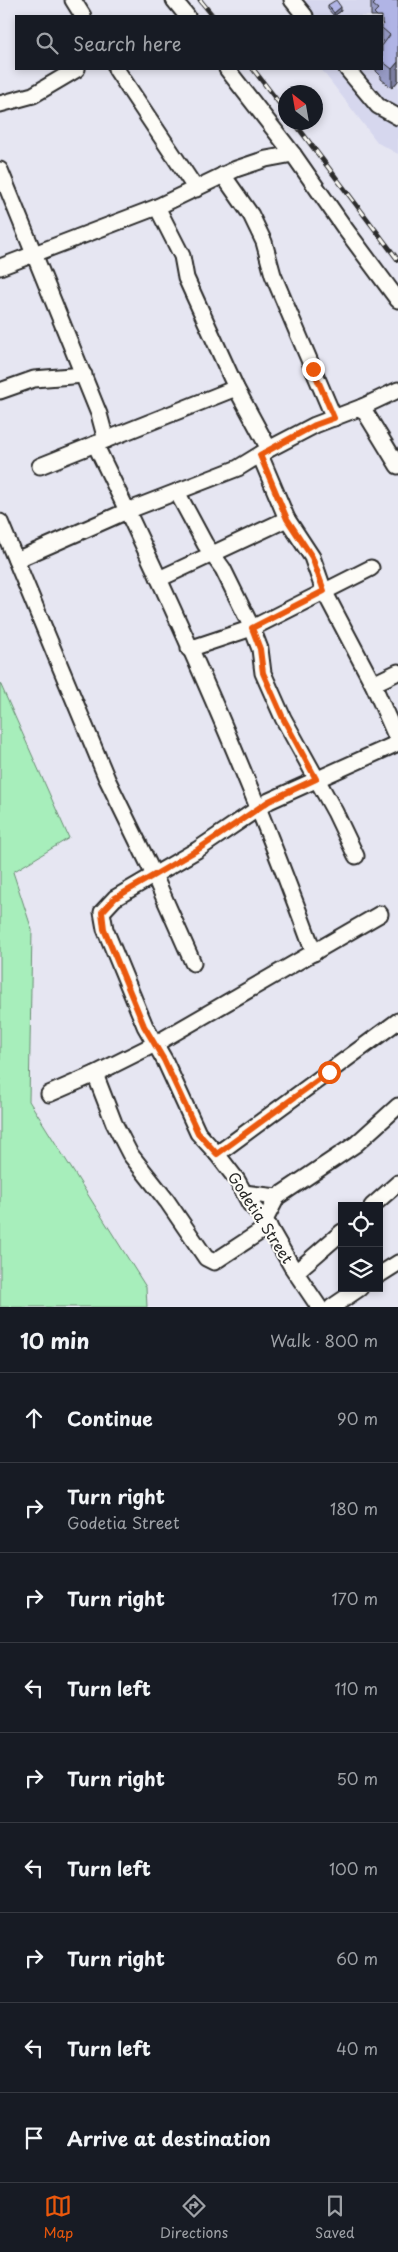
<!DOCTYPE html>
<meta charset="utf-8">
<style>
:root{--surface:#171b24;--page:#20242c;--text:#f1f3f6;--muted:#9ea1a6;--line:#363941;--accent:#ea580c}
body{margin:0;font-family:"Playpen Sans",sans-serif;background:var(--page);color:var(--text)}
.controls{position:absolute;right:15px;bottom:15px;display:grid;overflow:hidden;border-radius:0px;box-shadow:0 2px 8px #0003}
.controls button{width:45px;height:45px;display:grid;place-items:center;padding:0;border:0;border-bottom:1px solid var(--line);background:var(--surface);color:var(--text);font:25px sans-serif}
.compass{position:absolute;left:278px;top:85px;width:45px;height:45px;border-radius:50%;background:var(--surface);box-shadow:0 2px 8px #0003;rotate:329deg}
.stop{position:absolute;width:15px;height:15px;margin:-11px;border:4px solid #ea580c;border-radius:50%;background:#fff}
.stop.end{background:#ea580c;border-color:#fff;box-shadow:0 1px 5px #0008}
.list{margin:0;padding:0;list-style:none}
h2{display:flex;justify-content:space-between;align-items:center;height:65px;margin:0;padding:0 20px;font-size:21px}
h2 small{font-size:16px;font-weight:400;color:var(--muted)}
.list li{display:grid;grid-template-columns:32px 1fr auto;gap:15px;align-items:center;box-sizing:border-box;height:90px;padding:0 20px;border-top:1px solid var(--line)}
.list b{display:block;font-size:19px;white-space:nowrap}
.list p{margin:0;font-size:16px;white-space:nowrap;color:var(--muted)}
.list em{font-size:16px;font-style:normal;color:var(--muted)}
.icon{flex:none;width:28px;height:28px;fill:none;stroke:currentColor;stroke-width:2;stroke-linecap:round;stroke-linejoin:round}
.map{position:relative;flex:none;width:398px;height:1307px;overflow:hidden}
.search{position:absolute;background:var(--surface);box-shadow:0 2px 8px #0003;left:15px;right:15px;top:15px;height:55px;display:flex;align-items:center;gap:12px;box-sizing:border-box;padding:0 18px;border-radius:0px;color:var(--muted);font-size:19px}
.sheet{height:875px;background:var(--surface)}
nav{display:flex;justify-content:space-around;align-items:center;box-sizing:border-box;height:70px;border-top:1px solid var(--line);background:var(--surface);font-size:14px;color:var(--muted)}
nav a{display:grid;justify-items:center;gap:2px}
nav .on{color:var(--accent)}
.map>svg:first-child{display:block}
.built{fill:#d6d7ee}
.green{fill:#a7eebb;stroke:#698c73}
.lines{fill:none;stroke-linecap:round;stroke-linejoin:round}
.minor-casing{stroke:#2b2b2b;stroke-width:19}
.minor{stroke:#fdfcf7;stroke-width:15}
.rail-casing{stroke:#2b2b2b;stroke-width:5}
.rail{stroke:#fdfcf7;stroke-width:3;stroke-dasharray:9;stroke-linecap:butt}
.wall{fill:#979bc5;stroke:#2b2b2b}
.shaded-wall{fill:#7b7ea0;stroke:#2b2b2b}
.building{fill:#b0b4e5;stroke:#2b2b2b}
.route{stroke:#ea580c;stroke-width:6}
.labels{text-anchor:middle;stroke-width:4;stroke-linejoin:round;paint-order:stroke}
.street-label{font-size:15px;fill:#2b2b2b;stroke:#fdfcf7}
</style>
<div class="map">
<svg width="398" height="1307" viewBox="0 0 398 1307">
<rect width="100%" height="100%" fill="#e6e6f2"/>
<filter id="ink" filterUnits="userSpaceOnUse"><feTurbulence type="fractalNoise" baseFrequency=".02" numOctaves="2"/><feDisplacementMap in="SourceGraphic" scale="10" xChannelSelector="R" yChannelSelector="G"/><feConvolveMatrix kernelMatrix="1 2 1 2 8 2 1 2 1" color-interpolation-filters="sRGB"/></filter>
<g filter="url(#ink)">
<path class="built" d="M307,0H398V154L378,143L321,69H382V16H288Z"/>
<path class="green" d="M0,683L69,838L13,872L32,930L29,1101L146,1287L147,1307H0Z"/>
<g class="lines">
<defs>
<g id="minor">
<path d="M73,0L83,16"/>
<path d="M174,0L187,16"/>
<path d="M292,0L305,16"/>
<path d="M116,69L196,189"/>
<path d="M227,69L293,154L346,230L398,300"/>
<path d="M347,69L378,106L398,117"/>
<path d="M0,104L33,95L77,69"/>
<path d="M0,170L99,414L106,440"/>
<path d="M223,175L251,215L264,242L273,275L334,418"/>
<path d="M157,207L182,256L186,278L236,388L269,449"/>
<path d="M0,267L157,207L236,169L266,159L293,154"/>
<path d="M0,391L34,379L84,375"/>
<path d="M362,407L398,466"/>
<path d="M95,444C176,610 251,780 314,953"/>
<path d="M260,455L287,519L312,557L324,591L373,684L398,741"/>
<path d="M40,466L236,388"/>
<path d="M177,492L205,544L223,569L252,628L260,649L263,673L283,718L335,812L356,856"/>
<path d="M0,522L107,779L154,875L193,963"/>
<path d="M16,560L127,511L238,468L269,449L315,425L362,407L398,390"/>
<path d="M159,579L287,519"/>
<path d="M189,649L252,628L371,568"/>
<path d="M373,684L398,672"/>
<path d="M95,1074L114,1123L130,1154L167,1201L206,1258L214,1262L269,1226"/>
<path d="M49,1094L95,1074L155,1044L380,914"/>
<path d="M217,1154L398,1021"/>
<path d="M244,1193L277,1197"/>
<path d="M372,1206L398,1183"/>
<path d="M265,1220L277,1197L356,1144L398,1106"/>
<path d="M296,1272L342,1232"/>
<path d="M379,1275L398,1263"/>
<path d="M319,1307L292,1267L265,1220L250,1204L237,1180L217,1154L198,1133L165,1061L145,1026L105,929L102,912L115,898L197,850L269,801L398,743"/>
<path d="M332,1307L360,1288"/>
</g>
</defs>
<use href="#minor" class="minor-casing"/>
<use href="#minor" class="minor"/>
<defs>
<g id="rail">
<path d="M200,0L213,16"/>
<path d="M253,69L286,112"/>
<path d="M294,122L398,260"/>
</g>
</defs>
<use href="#rail" class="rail-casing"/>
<use href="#rail" class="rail"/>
</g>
<g class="wall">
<path d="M371,0H398V81L392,88L381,79V76L376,71V69H382V16H371Z"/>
<path d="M328,5L341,11L334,16L328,9Z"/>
</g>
<g class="shaded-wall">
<path d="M341,7V11L334,16V13Z"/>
<path d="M398,62V81L392,88V69Z"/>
</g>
<g class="building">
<path d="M336,0L341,7L334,13L328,5Z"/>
<path d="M372,0H398V62L392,69L382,61L383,59L382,57V46L390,35L382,28V26L383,24L382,23V16H377L374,13L378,9L373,5L375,3Z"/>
</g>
</g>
<g class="lines" filter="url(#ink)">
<path class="route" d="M313,369L334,418L315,425L260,455L287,519L312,557L324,591L252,628L260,649L263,673L283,718L316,779L269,801L197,850L115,898L102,912L104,929L144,1026L164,1060L198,1133L217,1154L329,1072"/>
</g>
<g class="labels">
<g class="street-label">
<text transform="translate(260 1218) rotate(57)" y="5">Godetia Street</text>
</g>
</g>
</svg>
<div class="controls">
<button><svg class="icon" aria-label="locate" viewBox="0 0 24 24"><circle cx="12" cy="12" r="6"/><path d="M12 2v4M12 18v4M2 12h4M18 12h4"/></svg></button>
<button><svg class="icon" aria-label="layers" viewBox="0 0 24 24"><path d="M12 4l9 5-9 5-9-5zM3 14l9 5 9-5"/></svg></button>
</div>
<svg class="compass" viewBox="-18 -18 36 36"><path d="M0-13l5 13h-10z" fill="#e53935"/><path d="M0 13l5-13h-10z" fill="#9ea1a6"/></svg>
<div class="stop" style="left:329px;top:1072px"></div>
<div class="stop end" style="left:313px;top:369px"></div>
<div class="search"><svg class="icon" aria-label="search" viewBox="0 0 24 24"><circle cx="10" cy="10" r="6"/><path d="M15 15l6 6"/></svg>Search here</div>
</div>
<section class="sheet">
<h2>10 min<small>Walk · 800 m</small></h2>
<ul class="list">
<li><svg class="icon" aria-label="ahead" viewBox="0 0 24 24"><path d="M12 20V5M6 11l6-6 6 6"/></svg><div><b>Continue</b></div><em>90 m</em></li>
<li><svg class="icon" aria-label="right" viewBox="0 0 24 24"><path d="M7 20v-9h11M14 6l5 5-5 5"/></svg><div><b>Turn right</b><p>Godetia Street</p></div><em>180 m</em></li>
<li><svg class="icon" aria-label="right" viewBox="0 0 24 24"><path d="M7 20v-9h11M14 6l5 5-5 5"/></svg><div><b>Turn right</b></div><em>170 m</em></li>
<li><svg class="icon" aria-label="left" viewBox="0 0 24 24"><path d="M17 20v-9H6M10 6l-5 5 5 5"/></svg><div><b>Turn left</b></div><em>110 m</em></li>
<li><svg class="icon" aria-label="right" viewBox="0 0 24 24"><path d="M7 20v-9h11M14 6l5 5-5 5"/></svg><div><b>Turn right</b></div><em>50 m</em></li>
<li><svg class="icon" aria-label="left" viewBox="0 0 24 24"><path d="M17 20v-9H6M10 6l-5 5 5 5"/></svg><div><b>Turn left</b></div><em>100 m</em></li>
<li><svg class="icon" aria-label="right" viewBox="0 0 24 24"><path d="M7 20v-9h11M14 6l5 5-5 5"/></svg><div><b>Turn right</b></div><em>60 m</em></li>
<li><svg class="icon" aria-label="left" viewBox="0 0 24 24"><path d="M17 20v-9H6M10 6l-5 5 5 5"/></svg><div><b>Turn left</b></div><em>40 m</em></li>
<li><svg class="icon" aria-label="arrive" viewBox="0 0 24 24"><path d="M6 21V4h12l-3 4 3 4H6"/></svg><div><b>Arrive at destination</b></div></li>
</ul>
</section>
<nav>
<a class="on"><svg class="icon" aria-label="map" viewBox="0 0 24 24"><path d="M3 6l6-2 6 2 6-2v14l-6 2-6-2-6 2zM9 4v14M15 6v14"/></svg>Map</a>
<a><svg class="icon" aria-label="directions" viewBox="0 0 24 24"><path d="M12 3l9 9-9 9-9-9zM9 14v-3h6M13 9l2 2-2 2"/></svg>Directions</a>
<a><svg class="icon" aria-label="saved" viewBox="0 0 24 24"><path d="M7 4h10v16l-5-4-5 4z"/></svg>Saved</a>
</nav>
